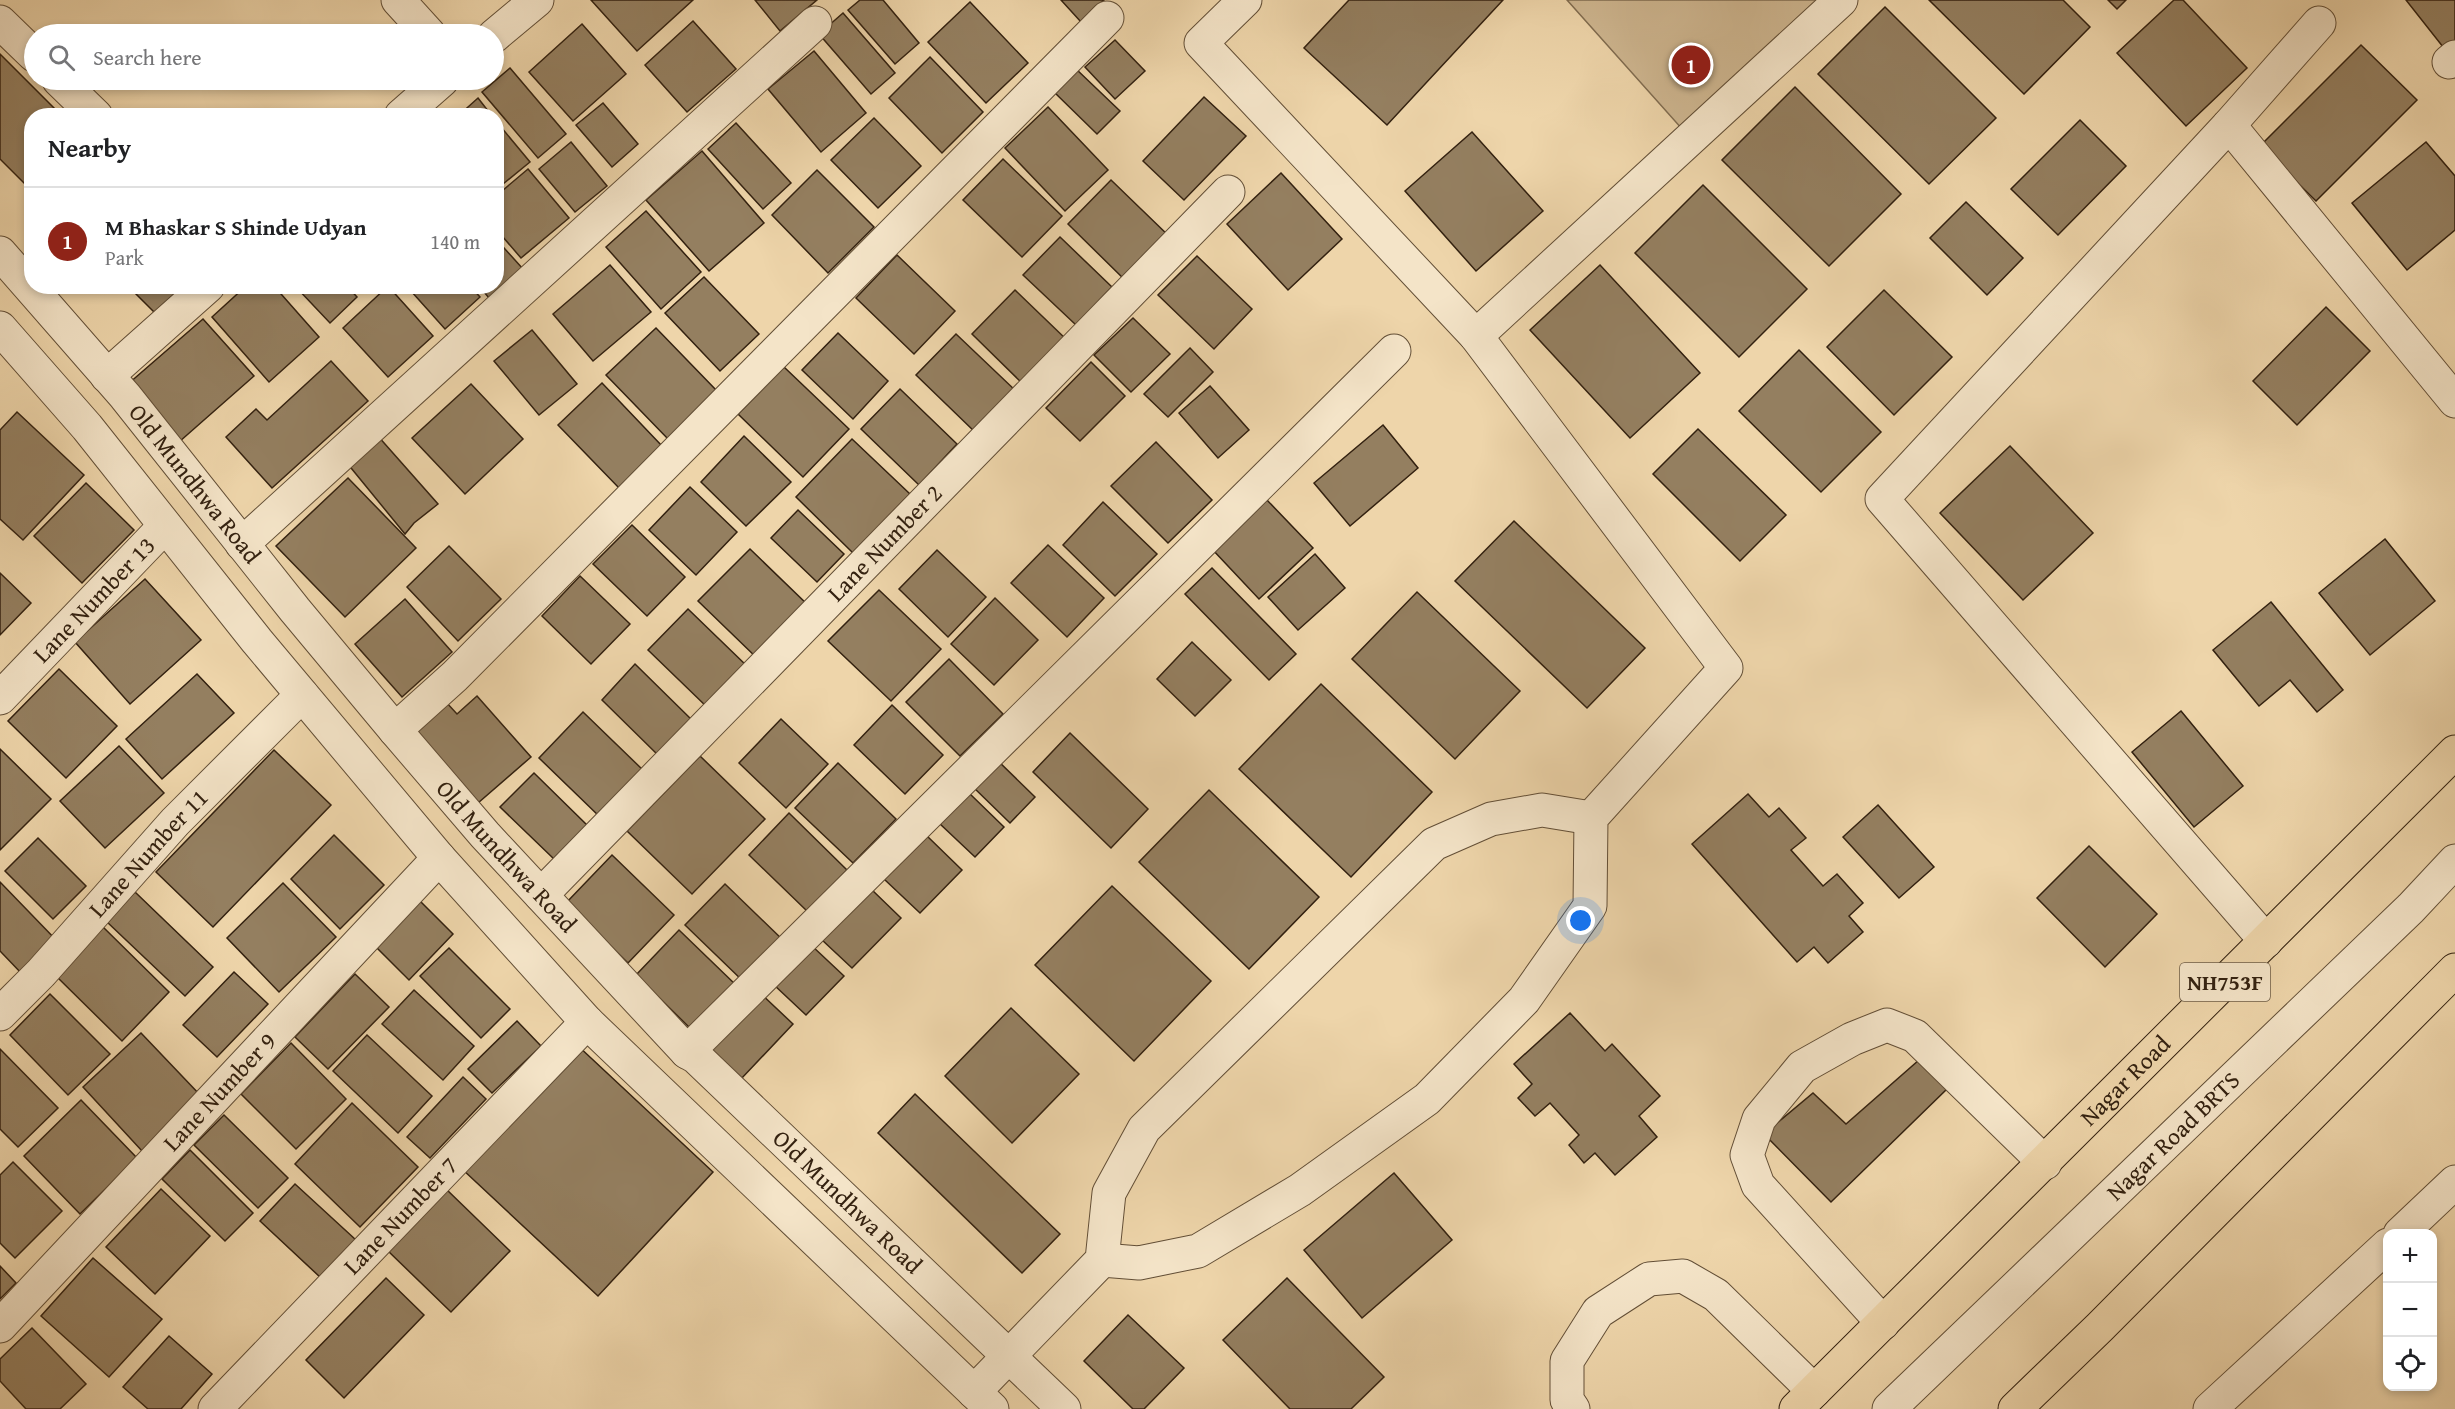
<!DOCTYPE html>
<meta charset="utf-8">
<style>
:root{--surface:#fff;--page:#f2f2f2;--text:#202124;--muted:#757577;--line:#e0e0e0;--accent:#8f2418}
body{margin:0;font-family:"Gentium Book Plus",serif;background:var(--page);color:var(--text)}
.controls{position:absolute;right:18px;bottom:18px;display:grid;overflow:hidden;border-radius:12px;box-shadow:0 3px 9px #0003}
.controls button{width:54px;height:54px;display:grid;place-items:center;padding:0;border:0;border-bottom:2px solid var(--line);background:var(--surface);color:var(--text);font:30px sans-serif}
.you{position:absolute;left:1581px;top:921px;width:21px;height:21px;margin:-15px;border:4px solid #fff;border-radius:50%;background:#1a73e8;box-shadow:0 0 0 9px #1a73e833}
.badge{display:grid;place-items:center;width:39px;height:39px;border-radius:50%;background:var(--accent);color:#fff;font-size:20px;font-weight:700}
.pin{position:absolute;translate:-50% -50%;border:3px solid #fff;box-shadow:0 2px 6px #0006}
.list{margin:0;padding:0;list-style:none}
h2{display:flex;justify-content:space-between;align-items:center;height:78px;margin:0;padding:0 24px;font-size:26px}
h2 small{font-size:20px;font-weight:400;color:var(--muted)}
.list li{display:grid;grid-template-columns:39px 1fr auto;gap:18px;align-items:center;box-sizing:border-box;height:108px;padding:0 24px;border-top:2px solid var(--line)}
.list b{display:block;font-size:22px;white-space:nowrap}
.list p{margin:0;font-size:20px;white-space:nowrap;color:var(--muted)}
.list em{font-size:20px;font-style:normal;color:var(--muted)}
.icon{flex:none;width:33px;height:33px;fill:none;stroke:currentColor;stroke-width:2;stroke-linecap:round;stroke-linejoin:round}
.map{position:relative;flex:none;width:2455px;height:1409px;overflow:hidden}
.search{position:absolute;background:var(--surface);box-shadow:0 3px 9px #0003;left:24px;top:24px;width:480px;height:66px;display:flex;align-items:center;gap:15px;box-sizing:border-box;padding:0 21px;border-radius:33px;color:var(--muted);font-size:22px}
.panel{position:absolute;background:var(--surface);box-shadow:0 3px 9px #0003;left:24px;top:108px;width:480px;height:186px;border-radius:24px}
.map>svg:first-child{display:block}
.green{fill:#ceb690;stroke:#806c50;stroke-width:1.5}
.building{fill:#947f60;stroke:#332110;stroke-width:1.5}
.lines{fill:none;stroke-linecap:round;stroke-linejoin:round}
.minor-casing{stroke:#624e36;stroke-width:35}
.highway-casing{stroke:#332110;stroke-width:35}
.minor{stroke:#f4e4c8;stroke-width:33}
.highway{stroke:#eed5aa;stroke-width:33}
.labels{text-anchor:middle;stroke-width:5;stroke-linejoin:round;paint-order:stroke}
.shield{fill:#f4e4c8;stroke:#6d5c47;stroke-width:1.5}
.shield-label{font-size:22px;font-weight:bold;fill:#332110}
.street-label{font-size:24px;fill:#332110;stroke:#f4e4c8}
</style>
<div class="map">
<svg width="2455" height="1409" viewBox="0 0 2455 1409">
<rect width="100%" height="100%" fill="#eed5aa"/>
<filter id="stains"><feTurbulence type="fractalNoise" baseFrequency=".00333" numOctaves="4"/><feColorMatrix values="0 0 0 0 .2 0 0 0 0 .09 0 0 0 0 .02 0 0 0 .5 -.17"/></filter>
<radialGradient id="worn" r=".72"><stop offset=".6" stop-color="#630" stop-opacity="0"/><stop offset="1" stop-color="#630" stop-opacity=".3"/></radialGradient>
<path class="green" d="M1567,0H1829L1683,130Z"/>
<g class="building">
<path d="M591,0H693L637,51Z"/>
<path d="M755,0H817L780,31Z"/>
<path d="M860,0H883L919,43L895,64L848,10Z"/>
<path d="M1061,0H1104L1081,22Z"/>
<path d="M1349,0H1503L1387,125L1304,48Z"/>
<path d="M1929,0H2063L2090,27L2024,94Z"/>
<path d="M2108,0H2126L2117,9Z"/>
<path d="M2174,0H2183L2247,68L2186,126L2117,53Z"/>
<path d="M2406,0H2455V46L2447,52Z"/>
<path d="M970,2L1028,63L986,103L928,42Z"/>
<path d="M1885,7L1996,118L1929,184L1818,74Z"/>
<path d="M843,13L895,73L871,94L819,34Z"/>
<path d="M693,21L736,69L687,112L645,65Z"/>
<path d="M582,24L626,74L573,121L529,72Z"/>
<path d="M1115,40L1145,71L1115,99L1085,67Z"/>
<path d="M2361,45L2417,100L2316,201L2260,146Z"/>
<path d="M814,51L866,113L821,152L768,89Z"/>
<path d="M0,54L62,116H32V191L0,159Z"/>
<path d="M930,57L983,112L942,153L889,98Z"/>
<path d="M510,68L566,134L538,158L482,92Z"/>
<path d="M1075,68L1120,111L1097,134L1053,91Z"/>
<path d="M1795,87L1901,194L1829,266L1722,160Z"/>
<path d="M1204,97L1246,136L1184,200L1143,161Z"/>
<path d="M478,98L492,116H458Z"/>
<path d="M603,103L638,144L612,167L576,125Z"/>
<path d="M1048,107L1108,170L1065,211L1005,148Z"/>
<path d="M874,118L921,166L878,208L831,160Z"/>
<path d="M2080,120L2126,166L2058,235L2011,189Z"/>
<path d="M496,121L530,162L503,184L496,175Z"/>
<path d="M736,123L791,183L763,209L708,149Z"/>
<path d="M1472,132L1543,211L1476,271L1405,191Z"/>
<path d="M571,142L607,186L575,212L539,169Z"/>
<path d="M2426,142L2455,176V230L2407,270L2352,203Z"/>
<path d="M702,151L764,223L709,271L646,200Z"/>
<path d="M1003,159L1062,216L1022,257L963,200Z"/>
<path d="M528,169L569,218L521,258L496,229V196Z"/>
<path d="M817,170L874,227L828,273L772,215Z"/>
<path d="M1281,173L1342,239L1288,290L1227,224Z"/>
<path d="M1111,180L1172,239L1129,284L1068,224Z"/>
<path d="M1703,185L1807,289L1739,357L1635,253Z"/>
<path d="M1966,202L2023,258L1987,295L1930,238Z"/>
<path d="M646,211L701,272L661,309L606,247Z"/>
<path d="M1060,237L1112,287L1076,325L1023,275Z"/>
<path d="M496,239L523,269L489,298L479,286H496Z"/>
<path d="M897,255L955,311L914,354L856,298Z"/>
<path d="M1197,256L1252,309L1214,349L1158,295Z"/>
<path d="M610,265L651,312L593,361L553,314Z"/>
<path d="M1600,265L1700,373L1630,438L1530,330Z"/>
<path d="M704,277L759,334L720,371L665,313Z"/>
<path d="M128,286H194L161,319Z"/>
<path d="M246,286H274L319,337L269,382L212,317Z"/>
<path d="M295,286H347L357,297L330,323Z"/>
<path d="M388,286L433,336L388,377L343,328Z"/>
<path d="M416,286H470L480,297L445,329L411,291Z"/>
<path d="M1015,290L1069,342L1026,387L972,334Z"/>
<path d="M1884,290L1952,357L1894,415L1827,347Z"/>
<path d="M2326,307L2370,351L2297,425L2253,381Z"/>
<path d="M1133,318L1170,354L1131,392L1094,355Z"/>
<path d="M203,319L254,376L179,442L128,384Z"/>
<path d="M656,328L717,391L668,439L606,375Z"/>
<path d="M532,330L577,384L539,415L494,361Z"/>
<path d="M838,333L888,381L853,419L802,370Z"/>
<path d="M956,334L1017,392L977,434L916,375Z"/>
<path d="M1190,348L1213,372L1168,417L1144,394Z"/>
<path d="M1799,350L1881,432L1821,492L1739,411Z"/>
<path d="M331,361L368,401L272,488L226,437L256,409L267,420Z"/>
<path d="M1091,362L1125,396L1080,441L1046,408Z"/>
<path d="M784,367L849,429L803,477L738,414Z"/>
<path d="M602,383L662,446L619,488L558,425Z"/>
<path d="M471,384L523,439L465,494L412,438Z"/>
<path d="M1210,386L1249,430L1218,458L1179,413Z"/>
<path d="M900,389L957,444L919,485L861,429Z"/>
<path d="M17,412L84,475L23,540L0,519V430Z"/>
<path d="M1383,425L1418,468L1350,526L1314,483Z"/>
<path d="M1698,429L1786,515L1740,561L1653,474Z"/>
<path d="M377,435L438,504L414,523L405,534L347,463Z"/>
<path d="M744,436L791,482L746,526L701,482Z"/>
<path d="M852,439L910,494L853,553L796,497Z"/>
<path d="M1156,442L1212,500L1168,543L1111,486Z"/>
<path d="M2010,446L2093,533L2023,600L1940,513Z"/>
<path d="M348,478L416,548L345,617L276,546Z"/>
<path d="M86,483L134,530L82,583L34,536Z"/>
<path d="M690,487L737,532L696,575L649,530Z"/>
<path d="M1266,499L1313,548L1259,599L1212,549Z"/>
<path d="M1103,502L1157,554L1115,596L1063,545Z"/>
<path d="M798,510L844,554L817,582L771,538Z"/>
<path d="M1514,521L1645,648L1587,708L1455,581Z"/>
<path d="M632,525L685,577L647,616L593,564Z"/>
<path d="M2385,539L2435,601L2370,655L2319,593Z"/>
<path d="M1048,545L1104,598L1067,637L1011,583Z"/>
<path d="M449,546L501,599L458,641L407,587Z"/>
<path d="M750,549L811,608L760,661L698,601Z"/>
<path d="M937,550L986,597L948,637L899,589Z"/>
<path d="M1315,554L1345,588L1298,630L1268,597Z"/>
<path d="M1212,568L1296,654L1269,680L1185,594Z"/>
<path d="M0,573L31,603L0,635Z"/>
<path d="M580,576L630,624L591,664L542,616Z"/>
<path d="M145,579L201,640L130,704L75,642Z"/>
<path d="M879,590L941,649L891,701L828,641Z"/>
<path d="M1417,592L1520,691L1455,759L1352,659Z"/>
<path d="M995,598L1038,640L994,685L951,644Z"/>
<path d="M405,599L452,652L402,697L355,644Z"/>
<path d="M2271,602L2343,690L2317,712L2290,680L2259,706L2213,650Z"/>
<path d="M688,609L749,668L709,709L648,650Z"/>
<path d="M1192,642L1231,680L1195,716L1157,679Z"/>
<path d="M949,659L1003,714L960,756L906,702Z"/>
<path d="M635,664L696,724L662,759L602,700Z"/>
<path d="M59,669L117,726L66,778L8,721Z"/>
<path d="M197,674L234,713L162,779L126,739Z"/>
<path d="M1321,684L1432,792L1351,877L1239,769Z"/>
<path d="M477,696L531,757L478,803L414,730L446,702L457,714Z"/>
<path d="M892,705L943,755L905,794L854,745Z"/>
<path d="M2181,711L2243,786L2194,827L2132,752Z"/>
<path d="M583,712L645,772L601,818L539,758Z"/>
<path d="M781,719L828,764L786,808L739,763Z"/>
<path d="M1070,733L1148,809L1111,848L1033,772Z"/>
<path d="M119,746L164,793L105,848L60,801Z"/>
<path d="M0,749L51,799L0,850Z"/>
<path d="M274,750L331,805L213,927L156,872Z"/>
<path d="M700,756L765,819L692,894L627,831Z"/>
<path d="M994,757L1035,797L1010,823L969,783Z"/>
<path d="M838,763L896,819L853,863L795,808Z"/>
<path d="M534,773L588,826L555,860L500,807Z"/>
<path d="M1209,790L1319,897L1249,969L1139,862Z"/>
<path d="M969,793L1004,827L975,857L939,823Z"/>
<path d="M1748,794L1769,817L1779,808L1806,838L1791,850L1823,886L1837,874L1863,903L1849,916L1863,932L1828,963L1814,947L1797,962L1692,844Z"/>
<path d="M1878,805L1934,867L1899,898L1843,837Z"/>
<path d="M789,813L847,870L808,912L749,855Z"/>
<path d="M334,835L384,885L340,929L291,879Z"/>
<path d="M926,835L962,870L920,913L884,879Z"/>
<path d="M38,838L86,886L53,919L5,871Z"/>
<path d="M2089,846L2157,914L2105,967L2037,898Z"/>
<path d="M612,855L674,915L628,963L566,903Z"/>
<path d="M0,882L58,942L23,975L0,951Z"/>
<path d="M283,883L336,937L279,992L227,938Z"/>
<path d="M725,884L786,943L746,984L685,925Z"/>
<path d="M1112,886L1211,981L1134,1061L1035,965Z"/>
<path d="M871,889L901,918L852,968L821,939Z"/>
<path d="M135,892L213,967L185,996L106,921Z"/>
<path d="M419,900L453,934L409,980L375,946Z"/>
<path d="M102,926L169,992L122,1041L54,974Z"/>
<path d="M679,930L738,987L694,1032L636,975Z"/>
<path d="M811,945L844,976L806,1015L773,984Z"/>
<path d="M449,948L510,1009L481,1038L420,976Z"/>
<path d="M234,972L268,1004L217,1057L183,1025Z"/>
<path d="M355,974L389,1007L328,1069L295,1037Z"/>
<path d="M414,990L474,1046L443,1080L382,1024Z"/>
<path d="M759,992L793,1024L741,1079L707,1046Z"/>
<path d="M50,994L110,1054L68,1095L10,1035Z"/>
<path d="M1011,1008L1079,1074L1012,1143L945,1076Z"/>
<path d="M1570,1013L1605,1051L1612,1044L1660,1096L1639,1116L1657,1137L1615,1175L1595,1153L1584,1163L1569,1145L1579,1135L1550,1103L1535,1116L1518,1098L1532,1084L1514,1064Z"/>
<path d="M517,1021L541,1046L492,1093L468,1069Z"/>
<path d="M141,1033L201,1096L142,1151L83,1087Z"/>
<path d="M367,1035L432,1096L398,1133L333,1071Z"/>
<path d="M291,1043L346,1099L296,1149L241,1094Z"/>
<path d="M576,1044L713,1172L598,1296L461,1168Z"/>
<path d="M0,1049L58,1108L18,1147L0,1129Z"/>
<path d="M1919,1060L1949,1087L1831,1202L1764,1134L1813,1093L1846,1124Z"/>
<path d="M463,1077L486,1099L430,1158L407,1137Z"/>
<path d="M915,1094L1060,1234L1022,1273L878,1133Z"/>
<path d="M81,1100L137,1158L80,1214L24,1156Z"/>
<path d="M352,1103L418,1167L360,1227L295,1164Z"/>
<path d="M224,1115L288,1178L258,1208L194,1145Z"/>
<path d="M190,1150L253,1213L225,1241L162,1179Z"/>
<path d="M13,1162L62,1211L15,1258L0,1243V1175Z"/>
<path d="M1394,1173L1452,1240L1362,1318L1304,1250Z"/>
<path d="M295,1184L356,1240L321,1278L260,1221Z"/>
<path d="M445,1188L510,1251L451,1312L386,1249Z"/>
<path d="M161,1189L210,1236L155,1294L106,1247Z"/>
<path d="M93,1258L162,1319L109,1377L41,1316Z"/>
<path d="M0,1266L16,1283L0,1299Z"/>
<path d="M386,1278L424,1315L344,1398L306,1360Z"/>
<path d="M1287,1278L1384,1377L1351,1409H1290L1223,1340Z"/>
<path d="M1128,1315L1184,1368L1144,1409H1133L1084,1361Z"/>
<path d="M32,1328L86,1384L60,1409H26L0,1381V1359Z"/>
<path d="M169,1336L212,1374L181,1409H148L123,1387Z"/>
</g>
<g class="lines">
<defs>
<g id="minor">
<path d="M398,0L429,34"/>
<path d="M0,22L34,55"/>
<path d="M494,36L537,0"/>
<path d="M2449,62L2455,57"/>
<path d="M59,80L96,116"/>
<path d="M401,116L442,80"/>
<path d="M2229,125L2455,401"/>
<path id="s1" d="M0,253L125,396L295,610L395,730L485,835L687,1052L696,1057L1064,1409"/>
<path d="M0,328L87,427L257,641L439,858L587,1022L992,1409"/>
<path d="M1476,336L1841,0"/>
<path d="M107,376L208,286"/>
<path d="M242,544L815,23"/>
<path id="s2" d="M0,698L165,526"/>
<path d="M395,730L455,676L1107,18"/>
<path id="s3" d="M541,895L1228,192"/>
<path d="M2266,941L1882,499L2229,125L2319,23"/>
<path id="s4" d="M0,1014L41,973L175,822L302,695"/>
<path d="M687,1052L1394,351"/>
<path d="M2400,1234L2455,1182"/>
<path d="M1102,1260L1139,1263L1198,1251L1300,1190L1427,1099L1524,1000L1590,906L1591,818L1726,668L1476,336L1201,43L1245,0"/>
<path d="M1883,1323L1758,1185L1747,1155L1759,1119L1802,1067L1852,1039L1887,1025L1915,1036L2045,1163"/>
<path id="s5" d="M0,1326L439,858"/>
<path d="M974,1392L1102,1260L1109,1193L1144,1129L1434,844L1491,819L1542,810L1591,818"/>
<path id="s6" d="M215,1409L587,1022"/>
<path d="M1573,1409L1567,1400V1361L1598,1312L1649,1279L1683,1276L1716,1295L1814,1391"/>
<path id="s7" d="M1889,1409L2411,908L2455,861"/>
<path d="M2210,1409L2388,1245"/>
</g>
<g id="highway">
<path id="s8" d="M1796,1409L2455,752"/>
<path d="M2015,1409L2100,1327L2455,970"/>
</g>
</defs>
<use href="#minor" class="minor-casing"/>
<use href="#highway" class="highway-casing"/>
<use href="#minor" class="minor"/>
<use href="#highway" class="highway"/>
</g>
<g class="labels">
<rect class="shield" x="2180" y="963" width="90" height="38" rx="4.5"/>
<g class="shield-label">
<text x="2225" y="990">NH753F</text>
</g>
<g class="street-label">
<text dy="8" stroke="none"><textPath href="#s1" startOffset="302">Old Mundhwa Road</textPath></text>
<text dy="8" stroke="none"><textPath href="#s3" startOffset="492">Lane Number 2</textPath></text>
<text dy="8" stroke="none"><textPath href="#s2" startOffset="136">Lane Number 13</textPath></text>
<text dy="8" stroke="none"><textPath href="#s4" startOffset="219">Lane Number 11</textPath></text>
<text dy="8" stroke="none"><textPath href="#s1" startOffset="788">Old Mundhwa Road</textPath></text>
<text dy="8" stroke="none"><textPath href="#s8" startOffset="465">Nagar Road</textPath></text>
<text dy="8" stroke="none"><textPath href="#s5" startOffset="321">Lane Number 9</textPath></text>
<text dy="8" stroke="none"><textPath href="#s7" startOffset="394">Nagar Road BRTS</textPath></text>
<text dy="8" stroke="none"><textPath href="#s1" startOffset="1274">Old Mundhwa Road</textPath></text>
<text dy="8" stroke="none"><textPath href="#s6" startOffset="268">Lane Number 7</textPath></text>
</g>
</g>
<rect width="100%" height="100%" filter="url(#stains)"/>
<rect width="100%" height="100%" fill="url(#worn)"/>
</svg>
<div class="controls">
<button>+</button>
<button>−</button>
<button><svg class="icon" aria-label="locate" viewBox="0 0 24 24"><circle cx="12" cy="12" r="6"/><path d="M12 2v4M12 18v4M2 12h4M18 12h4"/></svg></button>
</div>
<div class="you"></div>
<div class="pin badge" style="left:1691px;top:65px">1</div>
<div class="search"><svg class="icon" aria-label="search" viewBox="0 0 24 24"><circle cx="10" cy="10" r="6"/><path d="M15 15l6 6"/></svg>Search here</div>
<section class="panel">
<h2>Nearby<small></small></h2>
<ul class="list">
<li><span class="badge">1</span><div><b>M Bhaskar S Shinde Udyan</b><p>Park</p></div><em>140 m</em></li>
</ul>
</section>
</div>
